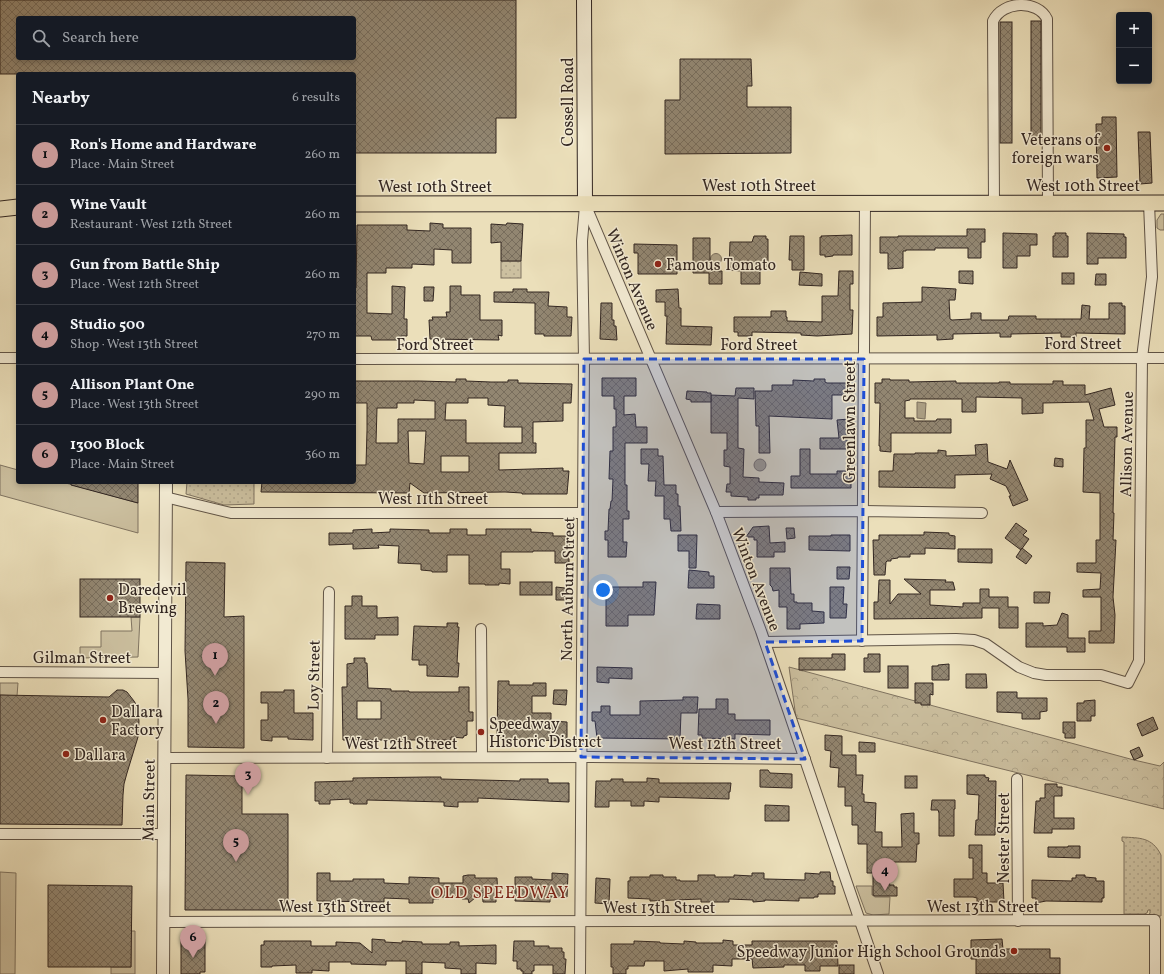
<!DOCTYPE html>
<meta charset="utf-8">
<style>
:root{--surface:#171b24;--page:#20242c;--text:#f1f3f6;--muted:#9ea1a6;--line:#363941;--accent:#c59692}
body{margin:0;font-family:Vollkorn,serif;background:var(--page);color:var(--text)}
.controls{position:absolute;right:12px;top:12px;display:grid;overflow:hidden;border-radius:4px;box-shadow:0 2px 6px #0003}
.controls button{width:36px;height:36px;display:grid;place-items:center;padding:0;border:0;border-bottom:1px solid var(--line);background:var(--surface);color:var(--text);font:20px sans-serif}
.you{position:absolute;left:603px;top:590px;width:14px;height:14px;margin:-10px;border:3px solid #fff;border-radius:50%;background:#1a73e8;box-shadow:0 0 0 6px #1a73e833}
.badge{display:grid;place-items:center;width:26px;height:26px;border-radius:50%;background:var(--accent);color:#111;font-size:13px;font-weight:700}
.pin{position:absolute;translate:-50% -33px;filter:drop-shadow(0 1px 2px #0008)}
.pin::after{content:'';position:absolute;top:21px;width:14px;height:12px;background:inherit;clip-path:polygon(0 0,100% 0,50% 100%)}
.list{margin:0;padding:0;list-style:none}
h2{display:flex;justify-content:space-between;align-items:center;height:52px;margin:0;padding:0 16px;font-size:17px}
h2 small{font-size:13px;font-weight:400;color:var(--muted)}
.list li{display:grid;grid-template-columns:26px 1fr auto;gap:12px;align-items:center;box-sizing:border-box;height:60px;padding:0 16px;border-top:1px solid var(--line)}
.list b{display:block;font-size:15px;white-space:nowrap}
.list p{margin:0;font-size:13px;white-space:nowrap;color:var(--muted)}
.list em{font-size:13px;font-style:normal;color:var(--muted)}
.icon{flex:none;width:22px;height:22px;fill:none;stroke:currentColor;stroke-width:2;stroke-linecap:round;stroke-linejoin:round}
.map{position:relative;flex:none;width:1164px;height:974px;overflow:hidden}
.search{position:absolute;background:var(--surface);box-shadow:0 2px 6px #0003;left:16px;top:16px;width:340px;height:44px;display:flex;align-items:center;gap:10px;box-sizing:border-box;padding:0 14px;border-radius:4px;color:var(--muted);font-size:15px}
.panel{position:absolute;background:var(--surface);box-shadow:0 2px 6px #0003;left:16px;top:72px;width:340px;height:412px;border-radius:4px}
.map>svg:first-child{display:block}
.grass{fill:#ccc0a0;stroke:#7f7360}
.forest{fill:url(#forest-crowns);stroke:#7f7360}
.park{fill:url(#park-dots);stroke:#7f7360}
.water{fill:#aca086;stroke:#7b6f5e}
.building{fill:url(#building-cross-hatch);stroke:#322621;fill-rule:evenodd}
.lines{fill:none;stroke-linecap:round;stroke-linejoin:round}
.minor-casing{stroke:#605447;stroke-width:12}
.tertiary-casing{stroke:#605447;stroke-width:14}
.secondary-casing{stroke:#322621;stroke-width:16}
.primary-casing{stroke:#322621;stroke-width:17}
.minor{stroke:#f2ead2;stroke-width:10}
.tertiary{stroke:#f2ead2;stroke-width:12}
.secondary{stroke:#f2ead2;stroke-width:14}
.primary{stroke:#ebdfba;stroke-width:15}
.marked{fill:#1d4ed8;fill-opacity:0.2;stroke:#1d4ed8;stroke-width:3;stroke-dasharray:8 5;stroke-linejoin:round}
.poi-dot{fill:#8f2418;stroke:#f2ead2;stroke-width:1.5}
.labels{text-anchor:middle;stroke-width:3;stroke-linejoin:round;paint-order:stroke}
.street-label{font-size:16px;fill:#322621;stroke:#f2ead2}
.poi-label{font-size:16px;fill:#322621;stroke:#f2ead2;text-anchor:start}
.neighbourhood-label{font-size:17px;letter-spacing:1px;fill:#7a1f14;stroke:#f2ead2}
</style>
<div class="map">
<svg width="1164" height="974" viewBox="0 0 1164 974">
<defs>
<pattern id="forest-crowns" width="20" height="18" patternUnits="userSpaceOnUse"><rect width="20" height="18" fill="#ccc0a0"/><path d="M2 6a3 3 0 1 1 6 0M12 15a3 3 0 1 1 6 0" fill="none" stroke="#b0a58a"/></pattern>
<pattern id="park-dots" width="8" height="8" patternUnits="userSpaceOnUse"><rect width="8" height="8" fill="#ccc0a0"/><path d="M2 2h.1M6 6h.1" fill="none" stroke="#b0a58a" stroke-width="1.8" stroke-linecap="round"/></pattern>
<pattern id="building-cross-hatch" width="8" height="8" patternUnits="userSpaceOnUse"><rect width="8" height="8" fill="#928671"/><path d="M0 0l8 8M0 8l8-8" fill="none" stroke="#786d5c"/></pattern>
</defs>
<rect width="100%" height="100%" fill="#ebdfba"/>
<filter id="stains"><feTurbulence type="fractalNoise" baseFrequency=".005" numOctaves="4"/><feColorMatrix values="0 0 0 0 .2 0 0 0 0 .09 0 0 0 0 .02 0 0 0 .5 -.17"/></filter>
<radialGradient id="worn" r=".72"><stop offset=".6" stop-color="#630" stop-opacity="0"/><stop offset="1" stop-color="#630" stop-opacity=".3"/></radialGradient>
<g class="grass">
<path d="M1161,214H1164V230H1160L1157,228V220Z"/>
<path d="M0,465L18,470V482H62L138,503V533L0,495Z"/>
<path d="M131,617H140L138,657L80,658V647H101V631H132Z"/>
<path d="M0,683H18L17,696L0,695Z"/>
<path d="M0,872L16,873L15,974H0Z"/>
<path d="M856,886H872V895L875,897H890L889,914L873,915L866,913Z"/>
<path d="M131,931H135V974H111V967H131Z"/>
</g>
<path class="forest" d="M789,667L1134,760L1160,766L1164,762V809L796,718Z"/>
<g class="park">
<rect x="501" y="261" width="20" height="17"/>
<path d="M187,482H254V504L224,505L186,494Z"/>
<path d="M1122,837C1140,838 1152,837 1161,855V916H1148L1150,913V910H1148L1147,913L1144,914H1124V842L1122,841Z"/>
</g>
<g class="water">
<circle cx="716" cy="259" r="5.5"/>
<path d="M917,402L926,403L925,419L917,418Z"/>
<circle cx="760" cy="465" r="6"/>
</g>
<g class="building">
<path d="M0,0H516V118H496V153H354V74H0ZM18,18H354V58H18Z"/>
<rect x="1031" y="21" width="10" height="122"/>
<rect x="1000" y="22" width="12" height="121"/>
<path d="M680,59H751L752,86H747V107H791V153L665,154V100H680Z"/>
<path d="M1102,117H1116L1117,177L1097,178L1096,124H1102Z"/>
<path d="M1138,132H1150L1152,183L1140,184Z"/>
<path d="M430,223L443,224V228H471V263H452V250L434,249V265L412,264V268H386V273H367V313L392,314V286L405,287L404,319H407V336H401V340H372L371,336H355V288H356L357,225H407V230L430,231Z"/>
<path d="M507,223L523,224L521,261H501V242L491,243V224L506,225Z"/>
<path d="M967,229H985V242H981V258H968V248H935V250H906V251H903V268L888,269V253H880V237H898V236H967Z"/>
<path d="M1003,233L1037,234V245H1030V256H1017V268H1003Z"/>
<path d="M1055,233H1066V236H1068V257H1053V236H1055Z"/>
<path d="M1087,233L1124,234V237H1126V258H1098V264H1087Z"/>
<path d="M852,235V255H833V256L825,257V255H820V237H822L821,236Z"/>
<path d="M754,236H766V239H768V267H760V284H741V271L729,270L730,242H752Z"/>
<path d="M790,236H804V270H792V260H789Z"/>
<path d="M693,238H710V271H722V284H709V273H693Z"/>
<path d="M634,244L677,245V274H638V253H634Z"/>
<path d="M839,271H853V284H850V310H853L852,334L817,336L801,335V333L752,332V336H738V332H734V317H771V311H786V317H787V321L822,322V296H838Z"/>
<path d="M959,271H973V284L959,283Z"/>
<path d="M800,272L822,274V286L799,285Z"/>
<rect x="1062" y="273" width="12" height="11"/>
<path d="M1096,274H1106V285H1095Z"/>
<path d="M450,286H461V295H480V320H502V336L498,335L499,340L430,339L429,320H433L432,317H447L446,312H450Z"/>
<path d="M424,287H434L433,301H424Z"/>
<path d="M922,287L956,289L955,300H949L950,319L952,320L971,319V313H981V320H1008L1009,316H1036V319H1081L1082,305L1090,306L1089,319H1109V303H1122V306H1125V334L1076,333V337H1061V333L1011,334V337H1000V333L953,334V339L937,340V335L877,336V317H883V303L922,302Z"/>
<path d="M513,289H527V292H549L548,306L567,307V317H572L571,336H544V334H535V303L494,302V292H513Z"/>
<path d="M678,289L679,308H681V326L712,327L711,345L666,344L667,316H665V302H656V290Z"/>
<path d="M601,303H612V320H614V326H616L617,340L600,339Z"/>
<path d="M602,378H636V396H624V415L635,414L636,427H647V443H625V485H627V511H629V519H623V542H627L626,557H608V540H605V531H608L609,509H610L611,501H612L613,479H609L610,451H613V427H616V409H614V396H602Z"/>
<path d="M456,379H466V381L491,382H508V380H518V383L572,384L571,403H563V421L533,422V443H536V453H499V470L563,468V471H569L567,494H522V493L505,492L424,493L410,483L409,493L261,492L262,482H354V465H366L367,430V403H354V381H419L456,382ZM468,398H488V405L505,406L504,427H522V443H466V420H445L446,403H468ZM414,400L435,401V419H398V443H376L377,408H397V403H414ZM408,431H426L424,464L409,463ZM441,456H469V472H441Z"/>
<path d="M814,379H825V382L827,383H850L851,395H832V419L769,416L770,453H759V426H756L755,391H772V385H793V380L814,381Z"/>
<path d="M882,379H890V380H909V382L956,381V383H999V382H1010V384H1053V381H1063V385H1085V395L1111,388L1115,405L1099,409L1104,427H1117V437H1115L1113,513H1114L1113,540H1116L1113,597L1115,615L1114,643H1089V631H1101V597H1083V590L1100,589L1101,573L1077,572V563H1096V540H1100V493L1083,492L1084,448H1086V420H1094L1089,402L1043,403V413L1022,414V398L976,397V412H962V399H910V400L905,401V418H914V421H936L937,419H951V433H891V452L880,451V446H879L880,403H875V383H882Z"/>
<path d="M736,388H754V399L738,398V448L744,449L743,477L759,478V482L784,483L783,495H759V498H756V500H748V497L731,496V492H726L727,484H730V467L724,466V450H727V433H711V395L735,396Z"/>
<path d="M687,391L707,392V393H711V402H691V400L686,399Z"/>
<path d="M849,419L850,433H847V449H820V438H839L837,420Z"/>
<path d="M987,444L988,462L1007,469L1010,460L1028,500L1013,506L1009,496H1011L1006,486L990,479L992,474L955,475V488L879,487V471H893L894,454H915V453H938V450L946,451V456L976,455L975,445Z"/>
<path d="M641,449H658V456H663L664,485H676V494H678V506H680L681,531H671L670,519H664V496H655L656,481H648L649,464H641Z"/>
<path d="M800,449H810V474H837V471H851V488H791V476H800Z"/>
<path d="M1055,458L1063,459V467L1054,466Z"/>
<path d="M71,482H138V503L71,485Z"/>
<path d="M1016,523L1027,531L1023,535L1029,539L1021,550L1005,538Z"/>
<path d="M769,526L770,543L785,542V552H774V557H757V540H754V537H746L753,527Z"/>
<path d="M786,528H794L795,538L787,539Z"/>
<path d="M372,529V533L390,532V529L429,530V533H450V529H467V535H486V529H531V532L553,533V536H569V563H555V551H533V552H501V569H510V584L499,583V585H485V584H469V555H447V572H432V571L421,570V564L398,563L399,546L378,545L379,548L353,549V544L329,545V533H353V530Z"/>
<path d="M924,532L949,533V535L955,536V549L925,548V554H910V557H898V558L891,559V561H887L886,562L885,575H874L873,540H879V535H924Z"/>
<path d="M678,535H697L696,568H689V551H678Z"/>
<path d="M831,535H850V551L809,550V536H831Z"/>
<path d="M1022,548L1032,556L1026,564L1016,557Z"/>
<path d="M958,549H992V563L958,562Z"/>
<path d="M186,562L225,563L224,617L244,616V748L188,747V699L185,651Z"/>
<path d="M837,567H850L849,579H837Z"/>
<path d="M770,568H790L791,594H794V602H797V603H812V611L824,612V623L800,624V629H787V607H779V590L773,591L772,587L770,585Z"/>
<path d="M689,570L709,572V576H714V588H688Z"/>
<rect x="80" y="579" width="60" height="38"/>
<path d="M904,579L946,580L945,582H953L955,590H930V605L963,607V603H980V589H989V597H1008V607H1018V628H999V608H982V618L874,619V602H878L879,580H890V604L898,594H921Z"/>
<rect x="520" y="582" width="32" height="13"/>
<path d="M643,582H656L654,615H628V626H606V587H643Z"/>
<path d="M556,587L565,588V600H556Z"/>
<path d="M830,587H844L843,604H847L846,618H830Z"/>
<path d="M1034,592H1050L1049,603H1034Z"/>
<path d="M352,596H362V606H377V618L398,617V635H375V639H345V606H352Z"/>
<path d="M697,604L720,605V619H696Z"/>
<path d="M1062,613L1068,615V638H1085V652H1067V647H1026V623H1043V626L1057,625Z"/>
<path d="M447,623H458L457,627H459L457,663H459L458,677L427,676V665H419V660H412L414,626L447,627Z"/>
<path d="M832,654H845V670H799V658H832Z"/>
<path d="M868,654H880V672H864V658H868Z"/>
<path d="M354,658H365V663H367L368,688L391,689V691H409V692H459V687H469V712H473V721H467V735L464,736L463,738L451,737V740H343L342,687H347V664L354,663ZM357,701H381V719H357Z"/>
<path d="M949,664V680H932V666H938V665Z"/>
<rect x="888" y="666" width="20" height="22"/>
<path d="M597,667L632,668V679L609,678V683L597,682Z"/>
<path d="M966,674H986L987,688H966Z"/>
<path d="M498,681H509V685H533V683H546V696H532V713H551V721L567,722V741L499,739V736H497Z"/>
<path d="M915,683H933V695L930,694V705H921V703H915Z"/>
<path d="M117,690H123L127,692L134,701L137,706L139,721L138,737L127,773L124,784L123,795L122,825L0,824V695L109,697Z"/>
<path d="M284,690H294V713H313V740L288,739V737H272V741L261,740V720H268V703H261V692H284Z"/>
<path d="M554,690H567L566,705L553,704Z"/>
<path d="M997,692H1017V698H1047V711L1040,712V719H1022V713L997,712Z"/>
<path d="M683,697H698L697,713H681L680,739L597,738L595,721H592V712H601V706H610V715H640V701L683,700Z"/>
<path d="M716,699H728V714H735V720H770V735L735,734V739L702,738V735H698L699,709H716Z"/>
<path d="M1095,700V716H1091V721H1077V703H1084V701Z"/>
<path d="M1153,717L1158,729L1142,736L1137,724Z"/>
<path d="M1063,722H1075V738H1065V733H1063Z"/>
<path d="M825,735L842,736V755H856V775H863L862,794H864V802L876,803L875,832H882V847H902L901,814L914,813V833H919V844H917L916,862H889V885H894V887H897V896H875L873,895V873H867V844H858V825H852V806H845V787H838L839,768L830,767L831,751L825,750Z"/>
<path d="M859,742L875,743V752H859Z"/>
<path d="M1139,747L1143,756L1134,760L1130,751Z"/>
<path d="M760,770H768L770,773L792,774V788L760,787Z"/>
<path d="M186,775L242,776V814H288V910H185Z"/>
<path d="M967,775H985V777L989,778L988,781H996L995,835H975L976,820H978L979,795L967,794Z"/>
<rect x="905" y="776" width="12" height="12"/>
<path d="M428,777H441V779L520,781V779H548V783H569V802L478,798V802H458V807L444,806V802L367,800V804H353V803H350V799L330,800V804H319V801H315V782L353,781V778Z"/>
<path d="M647,778L659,779V783H731L730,792H729V799L659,797V802L644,801V806H631V801H609V807H595L596,781H611V779H623V782H647Z"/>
<path d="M1045,784H1057V787H1062V796H1054V818H1074V829H1052V833H1034L1036,801H1040V798H1045Z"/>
<path d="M932,800H955V809H954V836H939V813L938,810H931Z"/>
<path d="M765,805L789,806V821H765Z"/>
<path d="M969,845H982V873H987V883H1003L1004,902H977V898L973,897H954V879H973V858H969Z"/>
<path d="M1068,846H1080V858L1048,857V847H1068Z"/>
<path d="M820,872H830L831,881H833V886H835V894H818V897H814V898H799V901L765,900V901L753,902V900L729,899V902H701V899L650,901V899L628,898V881H630V877H650V875H663V877H676V880H680V881H698V875H715V877H734V875L752,876V873H764V879H767L805,880V873L820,874Z"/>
<path d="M317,873H330V881H353V879H384V883L409,884V877L439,878V883H463V876L468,875H475V878H497L498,898H496V902H483L482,892L469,903L468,899H462V897H439V899H433V903H409V899L384,898V902L317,901Z"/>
<path d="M552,873L568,874L567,897H550V902L515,901V877H532V879L552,880Z"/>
<path d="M1076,875H1085V877L1096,878V881H1104V898H1102V902L1046,901L1036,903V898H1032V880L1072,881V878H1076Z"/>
<path d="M596,878L610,879L609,904L595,903Z"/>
<path d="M48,885L132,886L131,967H48Z"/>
<path d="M181,939H205V972H200V974H181Z"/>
<path d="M372,939L385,940V942L402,943V941L422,942V944H450V942H459V946L496,945V964L476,963V974H461V969L445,968V963L422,962V974H406V961H386V965L351,964V962H329V971L312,970V973H296V965L272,966V967H261V945H264V941H311V946H336V942L360,943L372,953Z"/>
<path d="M1002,939L1003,949H1050V958H1060V974H976V959H971V940Z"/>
<path d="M723,940L733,941V945H752V941H837L838,966H820V971H805V965H784V967L753,968L752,959H732V966L713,965V972H688V969L664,971V961H645L644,966H628V969H626V974H613V967H611V944H634V941L660,942V943L684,944V941L696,942V943H723Z"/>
<path d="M514,941H534V946H549V948H562V952H564V959H566L565,974H553V965H534V971H532V974H523V971H521V969H517V961H513Z"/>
<rect x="839" y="965" width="15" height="9"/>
</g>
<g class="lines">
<defs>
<g id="minor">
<path d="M994,203L993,21C1003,0 1038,0 1047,19L1048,203"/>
<path d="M585,204L716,512L761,631L786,704L878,974"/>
<path d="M0,358H18"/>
<path d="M354,359L1164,358"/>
<path d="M165,497L231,513H583"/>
<path d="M716,512L864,511L982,513"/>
<path d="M481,629L482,757"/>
<path d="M862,641L865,203"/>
<path d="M765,642L956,639L974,640L986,644L1019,667L1034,673L1046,675H1101L1128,683L1139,661L1142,358L1152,277L1149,203"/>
<path d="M0,672L165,673"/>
<path d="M164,758L591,757L805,759"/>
<path d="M327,758L329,592"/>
<path d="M1017,779L1018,921"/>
<path d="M0,834H163"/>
<path d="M163,922L1155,920V974"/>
<path d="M580,974L584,359L582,241L585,206"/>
</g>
<path id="tertiary" d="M163,974L166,482"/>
<path id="secondary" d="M584,0L585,204"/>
<g id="primary">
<path d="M354,204L1164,203"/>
<path d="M0,209L18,207"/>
</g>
</defs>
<use href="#minor" class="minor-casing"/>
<use href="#tertiary" class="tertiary-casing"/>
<use href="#secondary" class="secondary-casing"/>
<use href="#primary" class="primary-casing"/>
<use href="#minor" class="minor"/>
<use href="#tertiary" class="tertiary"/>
<use href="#secondary" class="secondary"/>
<use href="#primary" class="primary"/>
</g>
<path class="marked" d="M584,359H864L862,641L765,642L805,759L581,757Z"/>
<g class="poi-dot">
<circle cx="1107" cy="148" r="4"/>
<circle cx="658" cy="264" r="4"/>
<circle cx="110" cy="598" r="4"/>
<circle cx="103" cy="720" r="4"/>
<circle cx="481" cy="732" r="4"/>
<circle cx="66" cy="754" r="4"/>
<circle cx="1014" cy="951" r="4"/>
</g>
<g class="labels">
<g class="street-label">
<text transform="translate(567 102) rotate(-90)" y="6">Cossell Road</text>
<text x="759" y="191">West 10th Street</text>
<text x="1083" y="191">West 10th Street</text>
<text x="435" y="192">West 10th Street</text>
<text transform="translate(633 279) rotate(67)" y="6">Winton Avenue</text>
<text x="1083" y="349">Ford Street</text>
<text x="435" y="350">Ford Street</text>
<text x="759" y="350">Ford Street</text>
<text transform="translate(849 422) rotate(-90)" y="6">Greenlawn Street</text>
<text transform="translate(1126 444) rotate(-89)" y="6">Allison Avenue</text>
<text x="433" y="504">West 11th Street</text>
<text transform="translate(757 579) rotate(69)" y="6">Winton Avenue</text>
<text transform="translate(567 589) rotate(-89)" y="6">North Auburn Street</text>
<text x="82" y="663">Gilman Street</text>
<text transform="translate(313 675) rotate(-89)" y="6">Loy Street</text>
<text x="401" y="749">West 12th Street</text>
<text x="725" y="749">West 12th Street</text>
<text transform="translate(148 800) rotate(-89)" y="6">Main Street</text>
<text transform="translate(1003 838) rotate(-90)" y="6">Nester Street</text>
<text x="335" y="912">West 13th Street</text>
<text x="983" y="912">West 13th Street</text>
<text x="659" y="913">West 13th Street</text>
</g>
<g class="poi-label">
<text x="1099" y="145" text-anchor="end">Veterans of<tspan x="1099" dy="18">foreign wars</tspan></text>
<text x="666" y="270">Famous Tomato</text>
<text x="118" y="595">Daredevil<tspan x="118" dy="18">Brewing</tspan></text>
<text x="111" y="717">Dallara<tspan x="111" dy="18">Factory</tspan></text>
<text x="489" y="729">Speedway<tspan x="489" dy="18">Historic District</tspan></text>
<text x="74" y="760">Dallara</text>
<text x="1006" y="957" text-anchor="end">Speedway Junior High School Grounds</text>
</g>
<g class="neighbourhood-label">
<text x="500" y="898">OLD SPEEDWAY</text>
</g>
</g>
<rect width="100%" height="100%" filter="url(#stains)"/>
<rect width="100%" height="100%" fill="url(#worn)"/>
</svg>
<div class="controls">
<button>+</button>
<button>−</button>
</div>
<div class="you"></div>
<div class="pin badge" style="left:215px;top:676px">1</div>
<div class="pin badge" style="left:216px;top:724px">2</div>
<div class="pin badge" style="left:248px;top:795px">3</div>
<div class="pin badge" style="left:885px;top:891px">4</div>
<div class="pin badge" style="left:236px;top:862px">5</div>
<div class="pin badge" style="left:193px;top:958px">6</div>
<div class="search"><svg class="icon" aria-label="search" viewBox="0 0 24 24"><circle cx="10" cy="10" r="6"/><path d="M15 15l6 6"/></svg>Search here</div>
<section class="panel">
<h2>Nearby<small>6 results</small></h2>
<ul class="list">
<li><span class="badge">1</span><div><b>Ron's Home and Hardware</b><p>Place · Main Street</p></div><em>260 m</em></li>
<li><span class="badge">2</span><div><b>Wine Vault</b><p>Restaurant · West 12th Street</p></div><em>260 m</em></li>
<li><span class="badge">3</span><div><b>Gun from Battle Ship</b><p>Place · West 12th Street</p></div><em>260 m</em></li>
<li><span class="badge">4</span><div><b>Studio 500</b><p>Shop · West 13th Street</p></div><em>270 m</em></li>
<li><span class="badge">5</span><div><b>Allison Plant One</b><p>Place · West 13th Street</p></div><em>290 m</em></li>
<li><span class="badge">6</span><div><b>1300 Block</b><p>Place · Main Street</p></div><em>360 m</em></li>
</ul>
</section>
</div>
